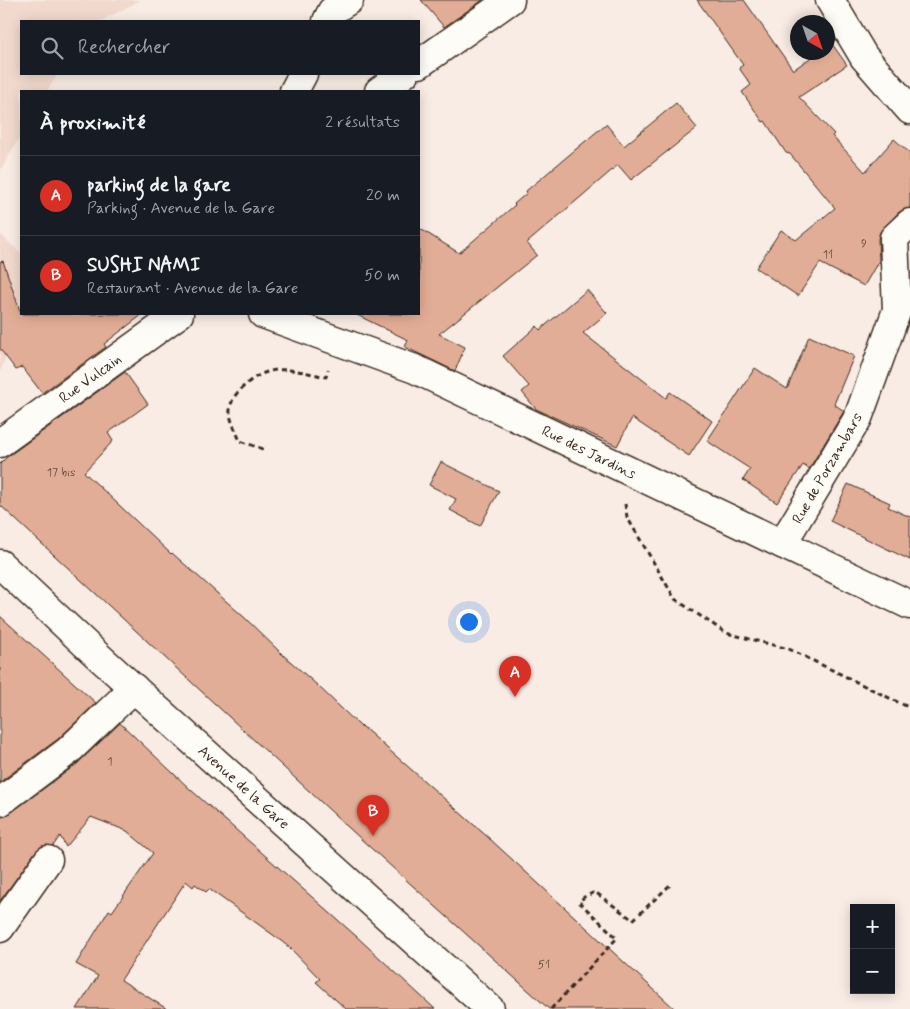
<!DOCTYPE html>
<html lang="fr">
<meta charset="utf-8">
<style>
:root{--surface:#171b24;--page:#242831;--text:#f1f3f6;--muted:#9ea1a6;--line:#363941;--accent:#d93025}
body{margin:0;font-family:Mynerve,sans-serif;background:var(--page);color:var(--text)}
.controls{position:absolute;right:15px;bottom:15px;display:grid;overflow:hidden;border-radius:0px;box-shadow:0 2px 12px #0003}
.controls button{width:45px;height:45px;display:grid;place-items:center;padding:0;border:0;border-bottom:1px solid var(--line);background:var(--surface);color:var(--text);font:25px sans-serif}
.compass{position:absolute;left:790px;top:15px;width:45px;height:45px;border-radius:50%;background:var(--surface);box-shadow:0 2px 12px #0003;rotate:140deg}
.you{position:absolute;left:468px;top:621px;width:18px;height:18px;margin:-12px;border:4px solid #fff;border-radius:50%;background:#1a73e8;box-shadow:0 0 0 8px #1a73e833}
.badge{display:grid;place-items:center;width:32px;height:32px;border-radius:50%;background:var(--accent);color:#fff;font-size:16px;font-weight:700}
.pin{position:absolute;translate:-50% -41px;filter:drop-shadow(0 1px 2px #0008)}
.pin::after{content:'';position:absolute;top:26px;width:18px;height:15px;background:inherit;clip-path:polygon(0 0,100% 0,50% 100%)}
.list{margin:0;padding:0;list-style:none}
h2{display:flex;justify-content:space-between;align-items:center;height:65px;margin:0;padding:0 20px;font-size:21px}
h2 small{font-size:16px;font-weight:400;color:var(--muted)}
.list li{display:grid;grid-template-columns:32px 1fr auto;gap:15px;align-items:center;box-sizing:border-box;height:80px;padding:0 20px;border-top:1px solid var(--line)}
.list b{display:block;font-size:19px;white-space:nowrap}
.list p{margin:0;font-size:16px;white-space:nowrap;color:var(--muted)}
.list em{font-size:16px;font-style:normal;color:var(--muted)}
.icon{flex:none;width:28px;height:28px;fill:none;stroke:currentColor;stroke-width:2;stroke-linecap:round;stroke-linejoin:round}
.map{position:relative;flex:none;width:910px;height:1009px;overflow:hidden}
.search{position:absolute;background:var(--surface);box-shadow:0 2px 12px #0003;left:20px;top:20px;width:400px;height:55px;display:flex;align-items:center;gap:12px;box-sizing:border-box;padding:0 18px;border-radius:0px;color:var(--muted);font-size:19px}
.panel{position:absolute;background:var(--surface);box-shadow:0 2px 12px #0003;left:20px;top:90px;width:400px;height:225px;border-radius:0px}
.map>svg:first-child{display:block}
.built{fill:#f1d9cd}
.building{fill:#e2ad96;stroke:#3b2a1e}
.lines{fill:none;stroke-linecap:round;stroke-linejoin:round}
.street-casing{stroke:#3b2a1e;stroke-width:31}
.secondary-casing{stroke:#3b2a1e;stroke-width:31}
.path{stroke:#3b2a1e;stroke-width:3;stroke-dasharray:5 4;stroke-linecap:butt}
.street{stroke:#fdfcf7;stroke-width:28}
.secondary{stroke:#fdfcf7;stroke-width:28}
.labels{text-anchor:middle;stroke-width:4.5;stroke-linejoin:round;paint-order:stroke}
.number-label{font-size:12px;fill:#654b3c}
.street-label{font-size:15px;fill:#3b2a1e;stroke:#fdfcf7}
</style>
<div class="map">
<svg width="910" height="1009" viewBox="0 0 910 1009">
<rect width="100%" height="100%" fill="#f8ece4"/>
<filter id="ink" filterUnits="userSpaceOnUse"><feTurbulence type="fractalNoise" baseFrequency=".02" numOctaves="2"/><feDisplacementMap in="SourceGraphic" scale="10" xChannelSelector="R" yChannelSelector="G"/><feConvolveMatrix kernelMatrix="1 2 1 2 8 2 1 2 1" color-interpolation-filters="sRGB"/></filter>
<g filter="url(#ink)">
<g class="built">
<path d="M0,0H141L101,21H21V74H58L47,91H21V135L0,171Z"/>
<path d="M0,234L21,254V314H31L6,357L0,372V328L16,296L13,289L0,282Z"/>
</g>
<g class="building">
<path d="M421,0H483L444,27Z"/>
<path d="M697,0H744L793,70L819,52H828V47L832,44L847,65L799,97L834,134L832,136L865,172L894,139L910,153V208L899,212L880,232L878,239L879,263L878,262L864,286L820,263L798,296L756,268L781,230L796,240L835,208L790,154L786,153L765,121L763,122L742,92L751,85L739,68L743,65Z"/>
<path d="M676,103L697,128L631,180L618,165L527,243L537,255L439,334L465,347L455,371L405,347L408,340L355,314H419V228L459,253L515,205L514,204L527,193L526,191L606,124L624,146Z"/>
<path d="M3,261L21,314H143L104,344L106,347L42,393L22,367L16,370L0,349V262Z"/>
<path d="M587,290L607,313L583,333L666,398L670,392L712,421L689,456L632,418L617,446L536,409L522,392L529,386L503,356L537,326L540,330Z"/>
<path d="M809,336L854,356L834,404L844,411L809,469L803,465L777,503L743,480L750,469L707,441L755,368L787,389Z"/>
<path d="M125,372L148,404L108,433L113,441L84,472L171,554L172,553L245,618L282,654L317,685L361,727L362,726L491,840L675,1009H549L362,840L0,505V464L7,457Z"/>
<path d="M441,462L499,491L480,526L450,510L456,499L429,485Z"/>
<path d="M848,484L890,503L888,507L910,517V560L830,521Z"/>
<path d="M0,616L96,703L58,739L0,782Z"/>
<path d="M120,723L191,790L356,936L435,1009H346L316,982L320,979L290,948L276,937L209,889L206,892L195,884L193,887L186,881L121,980L167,1009H77L98,976L76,964L109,910L112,912L153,853L127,831L91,817L66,847L60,836L53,846H42L36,851L0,901V817L9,814L77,764Z"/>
</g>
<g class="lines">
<defs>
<g id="street">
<path d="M830,0L864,57L910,110"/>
<path d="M327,21L332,11L349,0"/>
<path d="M419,64L510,0"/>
<path d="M294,91L303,74"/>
<path d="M379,91L404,74"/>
<path d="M263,314L415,369L910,605"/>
<path d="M0,443L179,314"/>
<path d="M782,544L858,418L897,310L894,238L910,223"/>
<path d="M0,802L68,751L134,688"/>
<path d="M0,928L48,860"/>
</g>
<path id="secondary" d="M0,564L97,655L490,1009"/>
</defs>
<use href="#street" class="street-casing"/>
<use href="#secondary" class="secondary-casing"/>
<g class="path">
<path d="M263,449L240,441C237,433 232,424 230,415C229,406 233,397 239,391C267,361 291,369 326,377L328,369"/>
<path d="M625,504L627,517L675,599L726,633L789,649L910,708"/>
<path d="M551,1009L617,938L579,902L584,897L595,892L633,920L670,885"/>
</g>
<use href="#street" class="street"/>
<use href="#secondary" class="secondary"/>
</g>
</g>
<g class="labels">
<g class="number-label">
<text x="864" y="247">9</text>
<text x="828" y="258">11</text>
<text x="61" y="476">17 bis</text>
<text x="110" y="765">1</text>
<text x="544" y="968">51</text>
</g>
<g class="street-label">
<text transform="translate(90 378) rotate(-36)" y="5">Rue Vulcain</text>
<text transform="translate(589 452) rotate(26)" y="5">Rue des Jardins</text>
<text transform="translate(827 468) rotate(-60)" y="5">Rue de Porzambars</text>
<text transform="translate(244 787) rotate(42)" y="5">Avenue de la Gare</text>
</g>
</g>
</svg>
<div class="controls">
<button>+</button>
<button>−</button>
</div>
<svg class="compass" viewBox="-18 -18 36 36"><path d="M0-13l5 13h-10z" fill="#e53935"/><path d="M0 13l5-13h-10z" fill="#9ea1a6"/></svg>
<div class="you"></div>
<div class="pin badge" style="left:515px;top:697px">A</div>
<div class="pin badge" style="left:373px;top:836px">B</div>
<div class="search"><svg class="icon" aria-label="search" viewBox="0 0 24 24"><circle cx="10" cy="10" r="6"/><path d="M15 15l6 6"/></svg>Rechercher</div>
<section class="panel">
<h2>À proximité<small>2 résultats</small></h2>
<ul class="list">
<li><span class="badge">A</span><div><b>parking de la gare</b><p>Parking · Avenue de la Gare</p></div><em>20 m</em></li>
<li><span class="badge">B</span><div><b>SUSHI NAMI</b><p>Restaurant · Avenue de la Gare</p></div><em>50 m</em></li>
</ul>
</section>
</div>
